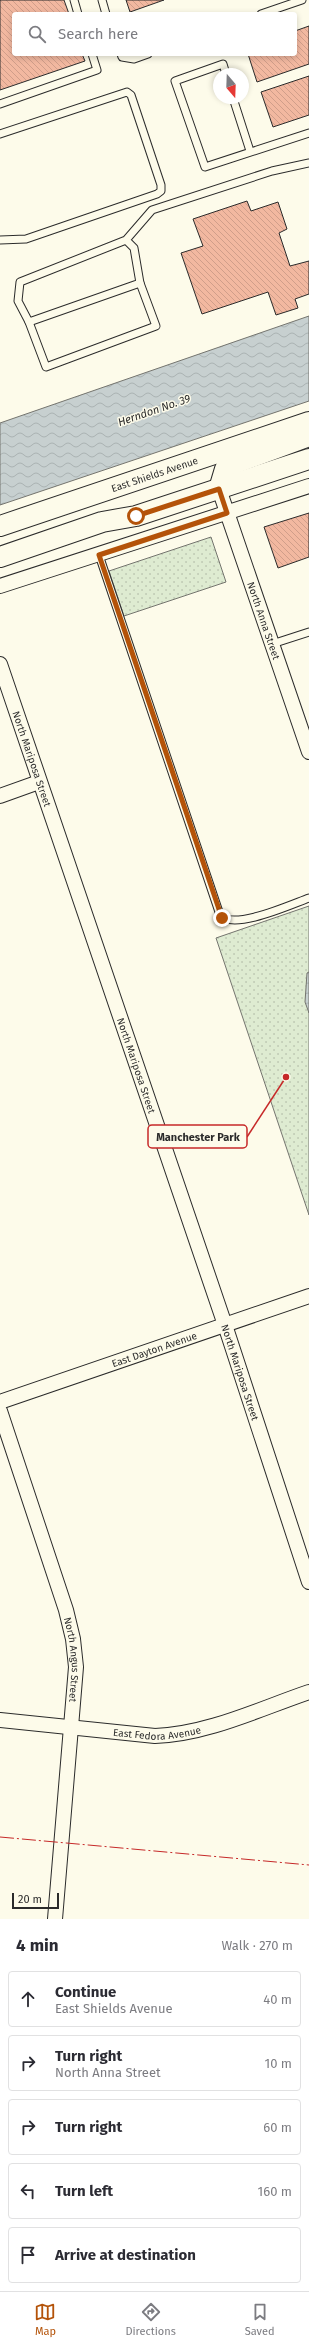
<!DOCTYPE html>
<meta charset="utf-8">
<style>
:root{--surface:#fff;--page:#f7f7f7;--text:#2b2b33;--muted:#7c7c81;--line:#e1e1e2;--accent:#b45309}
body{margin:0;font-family:"Fira Sans",sans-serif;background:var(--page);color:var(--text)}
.compass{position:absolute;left:213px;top:68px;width:36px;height:36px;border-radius:50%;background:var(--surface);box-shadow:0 2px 6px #0003;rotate:161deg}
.scale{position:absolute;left:12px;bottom:10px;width:47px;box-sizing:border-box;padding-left:4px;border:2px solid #2b2b2b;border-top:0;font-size:11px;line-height:14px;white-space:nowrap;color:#2b2b2b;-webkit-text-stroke:3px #fdfbea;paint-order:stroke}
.stop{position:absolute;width:12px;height:12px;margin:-9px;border:3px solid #b45309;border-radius:50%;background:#fff}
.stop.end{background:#b45309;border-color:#fff;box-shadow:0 1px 4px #0008}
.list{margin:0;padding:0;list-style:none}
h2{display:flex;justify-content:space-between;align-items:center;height:52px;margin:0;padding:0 16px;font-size:17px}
h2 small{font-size:13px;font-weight:400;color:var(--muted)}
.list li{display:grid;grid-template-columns:26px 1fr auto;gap:12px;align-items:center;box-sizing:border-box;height:56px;margin:0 8px 8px;padding:0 8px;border:1px solid var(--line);border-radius:4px}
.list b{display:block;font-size:15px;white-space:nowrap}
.list p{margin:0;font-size:13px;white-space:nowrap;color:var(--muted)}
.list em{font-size:13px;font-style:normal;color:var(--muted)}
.icon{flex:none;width:22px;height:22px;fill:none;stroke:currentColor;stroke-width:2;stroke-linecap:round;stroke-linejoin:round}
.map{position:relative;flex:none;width:309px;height:1919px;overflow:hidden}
.search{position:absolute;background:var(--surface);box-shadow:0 2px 6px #0003;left:12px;right:12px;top:12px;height:44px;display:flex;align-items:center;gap:10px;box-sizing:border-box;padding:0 14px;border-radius:4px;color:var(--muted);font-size:15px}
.sheet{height:372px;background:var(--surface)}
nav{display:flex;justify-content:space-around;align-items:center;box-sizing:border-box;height:56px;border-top:1px solid var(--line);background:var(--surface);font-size:11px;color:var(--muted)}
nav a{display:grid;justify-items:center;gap:2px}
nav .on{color:var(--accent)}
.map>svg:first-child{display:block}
.green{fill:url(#green-dots);stroke:#74746e}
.water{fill:url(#water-waves);stroke:#74746e}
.building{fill:url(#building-back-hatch);stroke:#2b2b2b}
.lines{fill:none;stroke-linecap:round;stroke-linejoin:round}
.service-casing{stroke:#2b2b2b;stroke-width:9}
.minor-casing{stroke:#2b2b2b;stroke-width:16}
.secondary-casing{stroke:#2b2b2b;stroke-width:22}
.service{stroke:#fdfbea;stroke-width:7}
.minor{stroke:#fdfbea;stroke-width:14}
.secondary{stroke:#fdfbea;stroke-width:20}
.power{stroke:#c62828;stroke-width:1;stroke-dasharray:14 3 2 3;stroke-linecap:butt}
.route{stroke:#b45309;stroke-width:5}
.labels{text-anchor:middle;stroke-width:3;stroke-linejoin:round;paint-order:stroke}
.street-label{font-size:10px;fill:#2b2b2b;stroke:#fdfbea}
.water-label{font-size:11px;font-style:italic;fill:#2b2b2b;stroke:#fdfbea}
.leader{fill:none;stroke:#c62828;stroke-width:1.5}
.callout-dot{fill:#c62828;stroke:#fdfbea;stroke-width:1.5}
.callout{fill:#fdfbea;stroke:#c62828;stroke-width:1.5}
.callout-label{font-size:11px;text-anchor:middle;font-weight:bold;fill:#2b2b2b}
</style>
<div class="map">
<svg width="309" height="1919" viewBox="0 0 309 1919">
<defs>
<pattern id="green-dots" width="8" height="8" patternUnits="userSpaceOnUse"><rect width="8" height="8" fill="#deebd1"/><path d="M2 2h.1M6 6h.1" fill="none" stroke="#bfcab4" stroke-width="1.8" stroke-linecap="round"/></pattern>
<pattern id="water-waves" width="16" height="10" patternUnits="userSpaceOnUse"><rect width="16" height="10" fill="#c7d0d0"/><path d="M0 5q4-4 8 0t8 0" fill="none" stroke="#abb3b3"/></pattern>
<pattern id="building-back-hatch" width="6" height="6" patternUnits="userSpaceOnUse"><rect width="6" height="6" fill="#f2b8a0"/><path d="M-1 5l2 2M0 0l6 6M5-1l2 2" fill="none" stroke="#d09e8a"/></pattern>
</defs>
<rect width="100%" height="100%" fill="#fdfbea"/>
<g class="green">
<path d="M211,537L226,582L124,616L109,571Z"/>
<path d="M309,906V1215L216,938Z"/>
</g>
<g class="water">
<path d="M309,316V401L0,505V423Z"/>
<path d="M309,972V1013L305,1002L307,973Z"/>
</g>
<g class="building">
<path d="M0,0H64L69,14H14V54H82L85,61L0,90Z"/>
<path d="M126,0H164L130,12Z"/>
<path d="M309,26V64L257,82L248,54H295V31Z"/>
<path d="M309,76V115L273,127L261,92Z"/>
<path d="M247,201L251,211L278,202L287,229L279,233L290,266L309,261V294L295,299L298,308L276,315L268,292L202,314L181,253L203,246L193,219Z"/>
<path d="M309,513V557L278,568L264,527Z"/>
</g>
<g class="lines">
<defs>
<g id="service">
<path d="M74,0L78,14"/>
<path d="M102,0L106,14"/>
<path d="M261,14L302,0"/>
<path d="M121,54L122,57L134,59L148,54"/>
<path d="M226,74L223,64L175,81L205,167L309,133"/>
<path d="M233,98L250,151"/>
<path d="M0,104L97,70L92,54"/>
<path d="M0,134L127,92L131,95L161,185V191L157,194L26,239L0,240"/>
<path d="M126,240L134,248L140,283L29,322L18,301L20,282L126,240L152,210L272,171L309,163"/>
<path d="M29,322L46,367L156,326L140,283"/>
<path d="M99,555L220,915C233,931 292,904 309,898"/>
<path d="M272,644L309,632"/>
</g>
<g id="minor">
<path id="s1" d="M219,489L309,752"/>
<path d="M0,586L309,486"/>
<path id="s2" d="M0,664L225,1325L309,1582"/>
<path d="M0,796L39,782"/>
<path id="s3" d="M0,1402L309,1296"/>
<path id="s4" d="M0,1411L66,1610L73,1639L76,1667L55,1919"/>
<path id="s5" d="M0,1720L155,1736C208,1734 259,1709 309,1692"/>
</g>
<g id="secondary">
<path d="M219,489L225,469L233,464L309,436"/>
<path id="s6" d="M0,526L309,422"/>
<path d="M0,557L102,522L136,516L309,459"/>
</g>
</defs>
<use href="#service" class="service-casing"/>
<use href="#minor" class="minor-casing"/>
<use href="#secondary" class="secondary-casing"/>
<use href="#service" class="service"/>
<use href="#minor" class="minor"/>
<use href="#secondary" class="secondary"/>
<path class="power" d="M0,1837L309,1865"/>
</g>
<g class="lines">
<path class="route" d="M136,516L219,489L227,513L99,555L222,918"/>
</g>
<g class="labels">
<g class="street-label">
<text dy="4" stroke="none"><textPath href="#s6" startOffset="163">East Shields Avenue</textPath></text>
<text dy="4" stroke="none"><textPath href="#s1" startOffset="139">North Anna Street</textPath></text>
<text dy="4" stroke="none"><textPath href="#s2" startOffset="100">North Mariposa Street</textPath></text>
<text dy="4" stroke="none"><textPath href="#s2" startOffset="424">North Mariposa Street</textPath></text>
<text dy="4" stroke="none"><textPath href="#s3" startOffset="163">East Dayton Avenue</textPath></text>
<text dy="4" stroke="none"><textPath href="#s2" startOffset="748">North Mariposa Street</textPath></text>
<text dy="4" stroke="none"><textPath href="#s4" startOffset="260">North Angus Street</textPath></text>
<text dy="4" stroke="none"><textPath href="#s5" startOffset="158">East Fedora Avenue</textPath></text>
</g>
<g class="water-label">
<text transform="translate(154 410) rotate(-19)" y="4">Herndon No. 39</text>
</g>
</g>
<path class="leader" d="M286 1077L247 1137"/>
<circle class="callout-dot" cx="286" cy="1077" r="4"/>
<rect class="callout" x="148" y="1125" width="99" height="23" rx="4"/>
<g class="callout-label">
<text x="198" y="1141">Manchester Park</text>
</g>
</svg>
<svg class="compass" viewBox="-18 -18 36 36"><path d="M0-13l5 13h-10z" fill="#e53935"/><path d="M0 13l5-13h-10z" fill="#7c7c81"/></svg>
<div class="scale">20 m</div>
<div class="stop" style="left:136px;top:516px"></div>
<div class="stop end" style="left:222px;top:918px"></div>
<div class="search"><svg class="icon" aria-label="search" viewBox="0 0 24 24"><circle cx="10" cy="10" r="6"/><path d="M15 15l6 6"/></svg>Search here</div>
</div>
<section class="sheet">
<h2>4 min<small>Walk · 270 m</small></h2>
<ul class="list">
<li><svg class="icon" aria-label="ahead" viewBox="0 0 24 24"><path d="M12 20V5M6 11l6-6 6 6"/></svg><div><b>Continue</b><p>East Shields Avenue</p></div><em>40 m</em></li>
<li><svg class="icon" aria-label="right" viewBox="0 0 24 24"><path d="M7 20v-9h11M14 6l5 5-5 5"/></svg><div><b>Turn right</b><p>North Anna Street</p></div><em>10 m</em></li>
<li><svg class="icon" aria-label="right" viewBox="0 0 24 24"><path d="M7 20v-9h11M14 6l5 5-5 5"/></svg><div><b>Turn right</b></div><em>60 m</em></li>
<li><svg class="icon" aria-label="left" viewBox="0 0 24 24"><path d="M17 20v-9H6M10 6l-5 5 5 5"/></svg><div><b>Turn left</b></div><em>160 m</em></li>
<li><svg class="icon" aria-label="arrive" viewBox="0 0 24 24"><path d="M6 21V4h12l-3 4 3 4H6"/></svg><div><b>Arrive at destination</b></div></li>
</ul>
</section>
<nav>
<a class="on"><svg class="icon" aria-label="map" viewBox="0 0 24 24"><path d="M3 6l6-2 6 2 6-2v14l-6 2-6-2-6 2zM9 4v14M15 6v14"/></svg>Map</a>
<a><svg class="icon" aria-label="directions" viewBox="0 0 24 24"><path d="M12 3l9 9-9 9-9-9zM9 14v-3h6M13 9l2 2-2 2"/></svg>Directions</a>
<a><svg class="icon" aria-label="saved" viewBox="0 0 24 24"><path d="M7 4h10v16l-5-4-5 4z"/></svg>Saved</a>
</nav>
